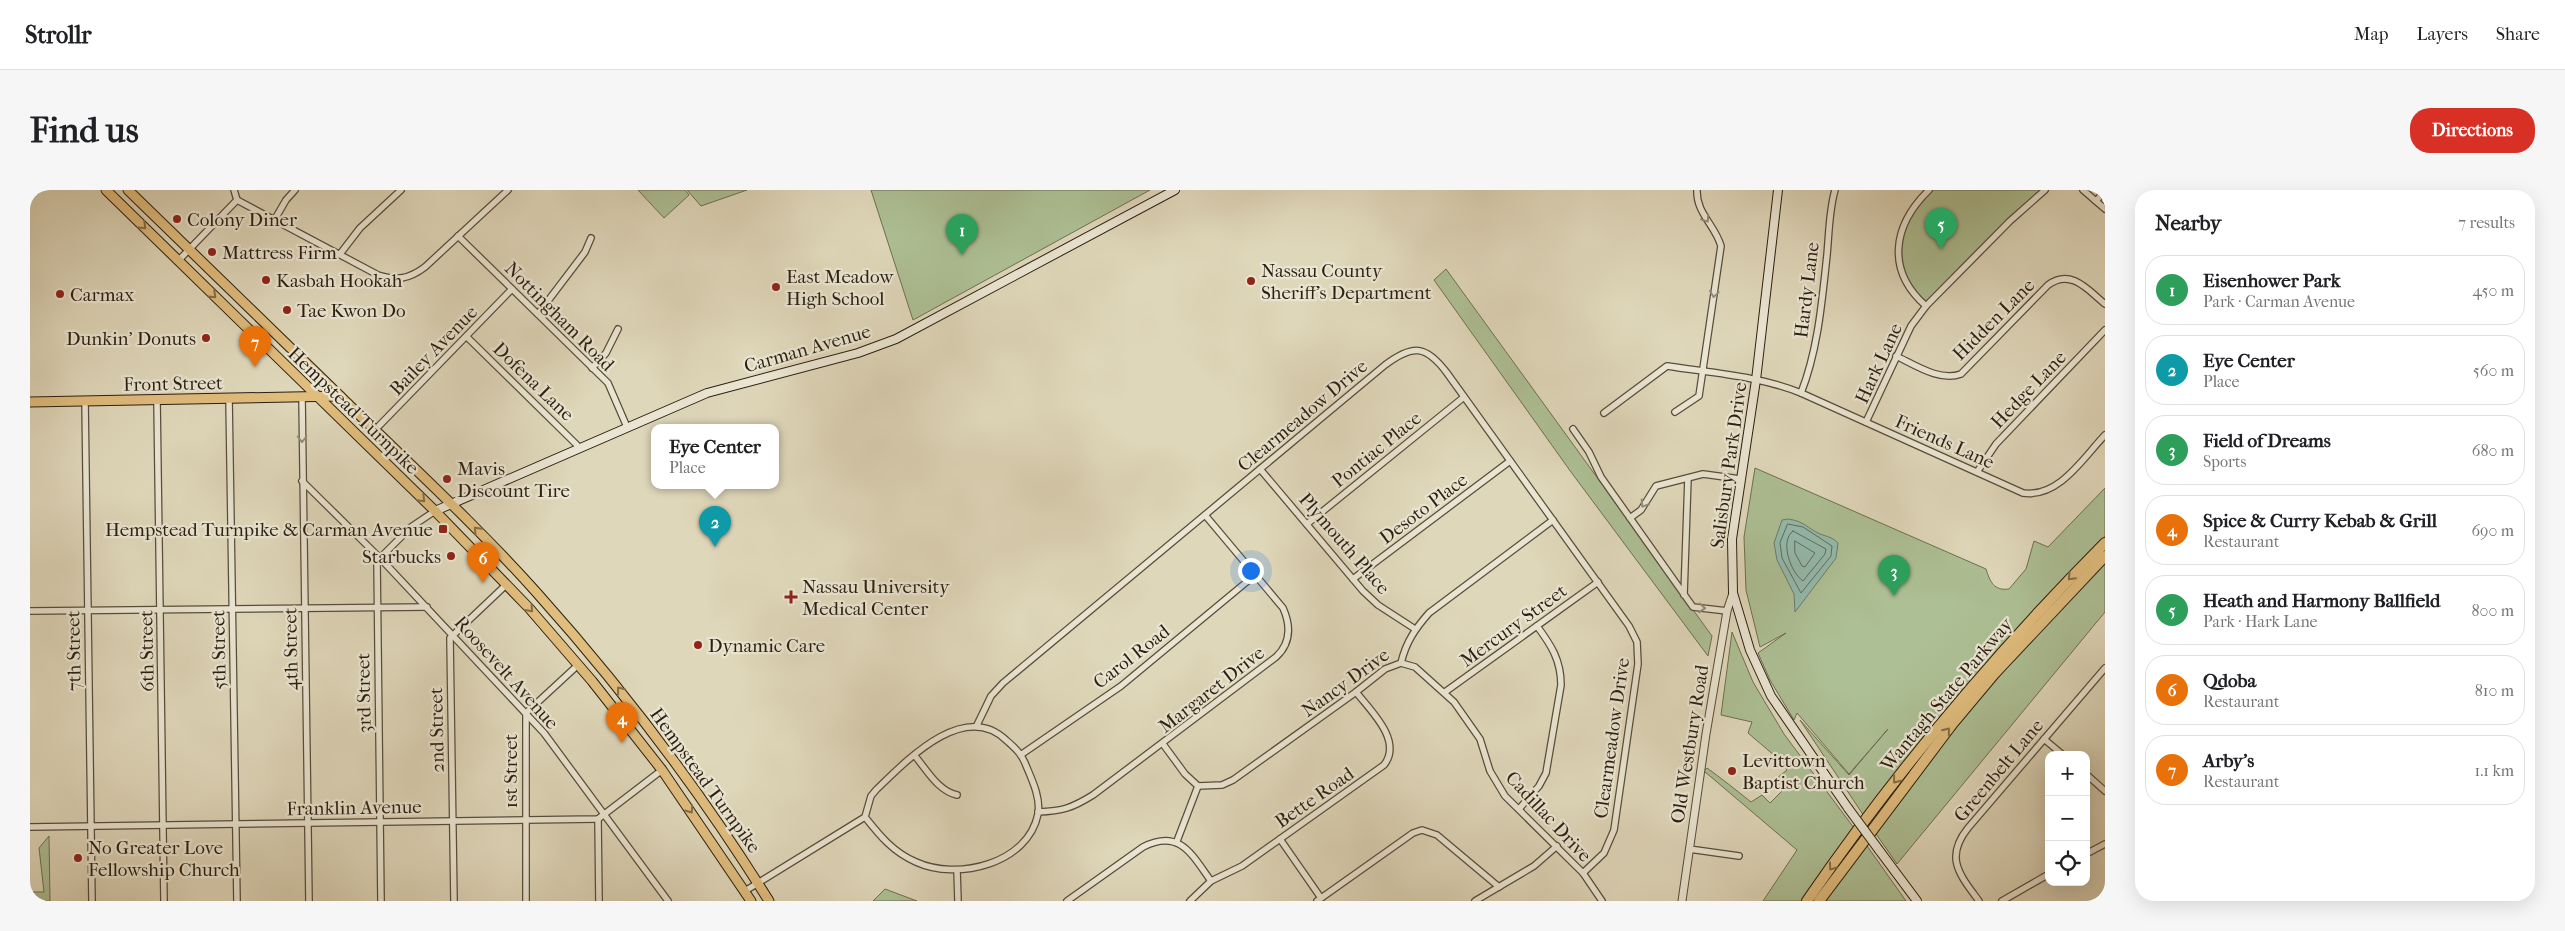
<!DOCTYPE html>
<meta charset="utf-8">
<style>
:root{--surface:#fff;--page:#f6f6f6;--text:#202124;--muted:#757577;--line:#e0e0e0;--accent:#d93025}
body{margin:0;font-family:"IM FELL French Canon",serif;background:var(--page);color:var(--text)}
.controls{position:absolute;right:15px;bottom:15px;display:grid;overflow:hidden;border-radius:10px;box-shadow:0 5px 20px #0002}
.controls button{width:45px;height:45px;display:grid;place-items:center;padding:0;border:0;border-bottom:1px solid var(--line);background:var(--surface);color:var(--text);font:25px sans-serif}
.you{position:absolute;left:1220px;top:380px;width:18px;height:18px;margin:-12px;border:4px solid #fff;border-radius:50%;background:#1a73e8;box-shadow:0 0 0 8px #1a73e833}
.badge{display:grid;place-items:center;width:32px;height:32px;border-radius:50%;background:var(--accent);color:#fff;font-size:16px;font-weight:700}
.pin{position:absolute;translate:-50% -41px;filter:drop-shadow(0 1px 2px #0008)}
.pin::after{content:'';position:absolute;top:26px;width:18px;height:15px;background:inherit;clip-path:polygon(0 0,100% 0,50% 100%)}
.popup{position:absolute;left:621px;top:234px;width:128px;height:65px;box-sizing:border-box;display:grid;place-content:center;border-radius:10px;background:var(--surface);filter:drop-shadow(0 1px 4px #0005);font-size:16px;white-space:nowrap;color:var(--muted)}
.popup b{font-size:19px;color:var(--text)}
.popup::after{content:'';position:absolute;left:50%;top:100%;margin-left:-10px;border:10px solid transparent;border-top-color:var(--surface)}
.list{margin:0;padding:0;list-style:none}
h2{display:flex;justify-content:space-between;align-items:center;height:65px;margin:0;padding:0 20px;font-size:21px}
h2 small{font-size:16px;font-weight:400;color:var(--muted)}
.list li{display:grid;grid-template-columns:32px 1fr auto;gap:15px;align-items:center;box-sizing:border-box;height:70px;margin:0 10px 10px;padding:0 10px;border:1px solid var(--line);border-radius:20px}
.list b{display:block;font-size:19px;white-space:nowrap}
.list p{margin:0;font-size:16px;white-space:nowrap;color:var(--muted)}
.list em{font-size:16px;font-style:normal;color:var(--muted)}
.icon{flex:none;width:28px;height:28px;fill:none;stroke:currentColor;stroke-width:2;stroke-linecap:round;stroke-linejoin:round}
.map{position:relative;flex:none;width:2075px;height:711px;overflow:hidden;border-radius:20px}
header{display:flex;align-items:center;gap:30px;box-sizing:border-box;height:70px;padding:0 25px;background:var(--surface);border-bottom:1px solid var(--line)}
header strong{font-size:24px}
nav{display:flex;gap:28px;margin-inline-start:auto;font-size:18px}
.intro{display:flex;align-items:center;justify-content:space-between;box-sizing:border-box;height:120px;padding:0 30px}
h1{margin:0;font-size:35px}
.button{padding:12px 22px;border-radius:20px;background:var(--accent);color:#fff;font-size:18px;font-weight:700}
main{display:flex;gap:30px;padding:0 30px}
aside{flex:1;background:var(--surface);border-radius:20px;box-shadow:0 5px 20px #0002}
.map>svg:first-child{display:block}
.green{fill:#adbf94;stroke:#6c6f52}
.water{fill:#94baac;stroke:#6a7c6e}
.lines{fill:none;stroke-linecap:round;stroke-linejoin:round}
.shore{stroke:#5f6c5e;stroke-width:1}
.minor-casing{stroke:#574d3a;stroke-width:8}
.tertiary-casing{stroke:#574d3a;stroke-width:9}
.secondary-casing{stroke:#2a1f10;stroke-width:10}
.primary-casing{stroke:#2a1f10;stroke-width:11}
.motorway-casing{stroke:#2a1f10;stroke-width:12}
.minor{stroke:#eae5d2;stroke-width:5.5}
.tertiary{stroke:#eae5d2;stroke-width:7}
.secondary{stroke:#eae5d2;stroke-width:8}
.primary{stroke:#e0bc7d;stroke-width:9}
.motorway{stroke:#e0bc7d;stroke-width:10}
.secondary-bridge-casing{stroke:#2a1f10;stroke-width:10;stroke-linecap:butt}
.secondary-bridge{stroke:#eae5d2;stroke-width:8}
.oneway{stroke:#948c7b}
.oneway2{stroke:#856e46}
.poi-dot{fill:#8f2418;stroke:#eae5d2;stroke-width:2}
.labels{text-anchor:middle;stroke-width:4.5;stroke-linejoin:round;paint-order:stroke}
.poi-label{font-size:19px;fill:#2a1f10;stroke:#eae5d2;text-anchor:start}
.street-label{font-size:19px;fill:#2a1f10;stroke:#eae5d2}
</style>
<header>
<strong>Strollr</strong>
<nav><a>Map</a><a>Layers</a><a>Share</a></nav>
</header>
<div class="intro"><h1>Find us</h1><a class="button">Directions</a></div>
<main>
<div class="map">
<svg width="2075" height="711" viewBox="0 0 2075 711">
<rect width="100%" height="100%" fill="#dfd7ba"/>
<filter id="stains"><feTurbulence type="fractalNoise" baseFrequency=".004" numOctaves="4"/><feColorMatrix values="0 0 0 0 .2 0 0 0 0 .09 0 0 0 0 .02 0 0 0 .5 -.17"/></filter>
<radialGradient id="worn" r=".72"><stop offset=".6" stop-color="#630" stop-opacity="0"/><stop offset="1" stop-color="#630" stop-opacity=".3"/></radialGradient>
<g class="green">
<path d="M608,0H655L659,5L634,28Z"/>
<path d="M657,0H717L671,16Z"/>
<path d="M841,0H1120L883,130Z"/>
<path d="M1899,0H2015L1896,116L1881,101L1869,70L1874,35Z"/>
<path d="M1416,79L1682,446L1678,466L1541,282L1404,90Z"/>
<path d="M1725,278L1956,379C1960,392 1964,401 1979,399L1996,379L2004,351L2018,357L2075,298V346L1948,483L1834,626L1770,530L1819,585L1858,539L1819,584L1767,523L1764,530L1740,490L1728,463L1756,443L1730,457L1716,400L1714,347Z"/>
<path d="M2075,372V422L1867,674L1844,641L1912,555L1985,468Z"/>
<path d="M1702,442L1723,492L1754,544L1824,638L1773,711H1733L1767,660L1674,581L1677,578C1691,588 1706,600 1721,612L1732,605L1740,613L1752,601L1743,591L1757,580L1752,572L1718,543L1722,532L1691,525Z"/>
<path d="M19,646L20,711H0V702H14L9,658Z"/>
<path d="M1835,653L1876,711H1794Z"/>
<path d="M855,699L887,711H843Z"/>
</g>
<path class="water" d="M1758,329C1774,331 1777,338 1790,344C1798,347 1802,347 1808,353L1806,368L1765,422L1764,404L1747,370L1744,353L1752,330Z"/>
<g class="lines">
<g class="shore">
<path d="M1758,334L1773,337L1802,356L1801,366L1771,403L1752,368L1750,353Z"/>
<path d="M1763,341L1796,359L1795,364L1773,391C1761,383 1749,351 1763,341Z"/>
<path d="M1765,351L1785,363L1775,377L1772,376L1765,363Z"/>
</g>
<defs>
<g id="minor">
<path d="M204,0L207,10"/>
<path d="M2053,0L2075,19"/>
<path d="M207,10L348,85C367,91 379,89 395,77L478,0"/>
<path d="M2066,11L2075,1"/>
<path d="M245,29L256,10L265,0"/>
<path d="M428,46L578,193L597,237"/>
<path d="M310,64L330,38L371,0"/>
<path d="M148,71L207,10"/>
<path d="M1896,116C1856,81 1862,36 1899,0"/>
<path d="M508,124L555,62L561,48"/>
<path d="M437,147L549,257"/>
<path d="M1866,166C1885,175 1910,192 1931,184L2018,95C2041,78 2058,100 2075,114"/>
<path d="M562,178L576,163L588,139"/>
<path d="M1771,203C1788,160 1792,111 1797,65C1799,44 1799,21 1805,0"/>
<path d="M272,207L279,711"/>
<path d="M199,208L207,711"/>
<path d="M127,210L134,711"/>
<path d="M55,211L62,711"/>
<path d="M1645,222L1669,206L1691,56C1685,35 1666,23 1667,0"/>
<path d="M1574,223L1637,176C1682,183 1729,186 1771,203L1993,303C2029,308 2053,268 2075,245"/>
<path d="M1836,232L1881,136L1896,116L1980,31L2015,0"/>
<path d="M1543,239L1559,262L1571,287L1663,417L1697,421"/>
<path d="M345,240L482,99"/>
<path d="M1230,279L1333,401L1348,415L1385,439"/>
<path d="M1947,282L1966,254L2075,140"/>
<path d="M272,291L350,368L514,543L638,711"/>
<path d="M1600,328L1611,320L1626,296L1673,284L1710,289"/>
<path d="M1277,334L1434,207"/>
<path d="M1323,389L1480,271"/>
<path d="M1654,405L1658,288"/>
<path d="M0,421L397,417"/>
<path d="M1371,473L1385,477L1424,512L1450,549L1460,581L1475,606L1553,683L1572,711"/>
<path d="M1415,502L1568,392"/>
<path d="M947,535L961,506L973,493L1355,175C1383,154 1396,155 1417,183L1599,436L1607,452L1608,474L1584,640L1574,663L1553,683"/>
<path d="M2014,549L2033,565"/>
<path d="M1133,554L1155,584L1168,596L1192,595L1203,590L1326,502L1355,479L1371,473C1376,452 1385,439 1399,423L1523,330"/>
<path d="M992,564L1091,496L1225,385"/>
<path d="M885,566C897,580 908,601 927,605"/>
<path d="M2056,584L2075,601"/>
<path d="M1489,619L1509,596L1516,583L1531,495C1531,470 1521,455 1507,436"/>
<path d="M1008,622C1033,621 1042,618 1063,605L1246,467C1261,453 1261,436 1253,418L1175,325"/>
<path d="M568,629L569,711"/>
<path d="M0,637L568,629L632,580"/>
<path d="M1250,649L1291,708"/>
<path d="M1147,651L1168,596"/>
<path d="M1659,659L1709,666"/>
<path d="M2056,664L2075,654"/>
<path d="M927,680L928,711"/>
<path d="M715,701L835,627L841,606L846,600C877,570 934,510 976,550C984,557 991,563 995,573C1001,588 1011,607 1008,624C998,674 927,691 886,672C863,662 850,646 835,627"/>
<path d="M351,711L347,371L381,337L405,321"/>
<path d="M424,711L420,448L477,394"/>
<path d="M496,711V523L548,475"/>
<path d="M1037,711L1113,657C1150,638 1162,665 1181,691"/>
<path d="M1160,711L1181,691L1212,676L1354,575C1373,551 1341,521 1326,502"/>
<path d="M1287,711L1383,643L1392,640L1407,645L1469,697"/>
<path d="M1445,711L1504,676L1527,656"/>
<path d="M1949,711C1930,685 1914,668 1938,638L2075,478"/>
<path d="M1972,711L2019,684"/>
</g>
<path id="tertiary" d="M1652,711L1676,544L1697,421L1703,403"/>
<g id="secondary">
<path d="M1748,0L1726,190L1702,349L1703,403L1720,460L1741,506L1818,618"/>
<path d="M405,321L677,203L828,163L866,149L1145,0"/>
<path d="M1849,660L1887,711"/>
</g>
<g id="primary">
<path d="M76,0L405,321L499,418L562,491L632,580L721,711"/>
<path d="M98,0C181,81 264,161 347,242C402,295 457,347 507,403C593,499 671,602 739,711"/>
<path d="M0,212L310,206"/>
</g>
<g id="motorway">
<path d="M1777,711C1865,583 1966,463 2075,353"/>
<path d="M1789,711L1923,533L1964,484L2075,366"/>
</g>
</defs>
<use href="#minor" class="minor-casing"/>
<use href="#tertiary" class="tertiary-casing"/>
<use href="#secondary" class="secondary-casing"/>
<use href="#primary" class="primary-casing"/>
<use href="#motorway" class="motorway-casing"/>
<use href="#minor" class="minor"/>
<use href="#tertiary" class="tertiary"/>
<use href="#secondary" class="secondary"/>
<use href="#primary" class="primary"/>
<use href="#motorway" class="motorway"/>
<defs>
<path id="secondary-bridge" d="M1818,618L1849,660"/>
</defs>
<use href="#secondary-bridge" class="secondary-bridge-casing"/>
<use href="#secondary-bridge" class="secondary-bridge"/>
</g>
<defs><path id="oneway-chevron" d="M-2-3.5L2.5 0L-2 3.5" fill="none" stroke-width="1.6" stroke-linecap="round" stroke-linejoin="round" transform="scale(1.25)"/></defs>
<g class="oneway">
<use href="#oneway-chevron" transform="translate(1676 29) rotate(56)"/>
<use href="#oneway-chevron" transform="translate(1684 104) rotate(98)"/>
<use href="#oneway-chevron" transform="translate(272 249) rotate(90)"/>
<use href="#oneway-chevron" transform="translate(1614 314) rotate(123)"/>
<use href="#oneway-chevron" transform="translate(1672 418) rotate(3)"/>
</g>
<g class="oneway2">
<use href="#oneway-chevron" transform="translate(113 36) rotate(44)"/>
<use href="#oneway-chevron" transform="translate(183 105) rotate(44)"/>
<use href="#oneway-chevron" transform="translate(392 309) rotate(45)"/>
<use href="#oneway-chevron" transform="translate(447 340) rotate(-134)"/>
<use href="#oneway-chevron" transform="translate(2041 387) rotate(134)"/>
<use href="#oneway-chevron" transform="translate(500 419) rotate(48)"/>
<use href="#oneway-chevron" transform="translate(590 500) rotate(-128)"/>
<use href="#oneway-chevron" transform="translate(1917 541) rotate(-52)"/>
<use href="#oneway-chevron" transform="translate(1866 590) rotate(128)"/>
<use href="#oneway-chevron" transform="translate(660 620) rotate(55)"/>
<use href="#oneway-chevron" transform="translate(1802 677) rotate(126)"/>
</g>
<g class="poi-dot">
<circle cx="147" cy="29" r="5"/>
<circle cx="182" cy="62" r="5"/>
<circle cx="236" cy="90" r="5"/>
<circle cx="1221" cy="91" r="5"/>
<circle cx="746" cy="97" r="5"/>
<circle cx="30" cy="104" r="5"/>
<circle cx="257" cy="120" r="5"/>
<circle cx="176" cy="148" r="5"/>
<circle cx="417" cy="289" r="5"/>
<rect x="408" y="334" width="10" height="10" rx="2.5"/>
<circle cx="421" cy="366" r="5"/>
<path d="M758.5 399.5h5v5h5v5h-5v5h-5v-5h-5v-5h5z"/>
<circle cx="668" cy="455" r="5"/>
<circle cx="1702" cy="581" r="5"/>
<circle cx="48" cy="668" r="5"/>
</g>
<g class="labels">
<g class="poi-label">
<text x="157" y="36">Colony Diner</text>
<text x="192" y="69">Mattress Firm</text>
<text x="1231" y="87">Nassau County<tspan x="1231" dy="22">Sheriff's Department</tspan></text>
<text x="756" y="93">East Meadow<tspan x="756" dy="22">High School</tspan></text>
<text x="246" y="97">Kasbah Hookah</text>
<text x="40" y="111">Carmax</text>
<text x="267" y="127">Tae Kwon Do</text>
<text x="166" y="155" text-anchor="end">Dunkin' Donuts</text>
<text x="427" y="285">Mavis<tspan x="427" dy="22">Discount Tire</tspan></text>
<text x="403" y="346" text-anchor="end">Hempstead Turnpike &amp; Carman Avenue</text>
<text x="411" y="373" text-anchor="end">Starbucks</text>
<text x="772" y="403">Nassau University<tspan x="772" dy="22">Medical Center</tspan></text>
<text x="678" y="462">Dynamic Care</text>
<text x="1712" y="577">Levittown<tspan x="1712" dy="22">Baptist Church</tspan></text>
<text x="58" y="664">No Greater Love<tspan x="58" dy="22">Fellowship Church</tspan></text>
</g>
<g class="street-label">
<text transform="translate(1776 100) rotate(-83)" y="7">Hardy Lane</text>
<text transform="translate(530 126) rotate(45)" y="7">Nottingham Road</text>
<text transform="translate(1963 129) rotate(-45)" y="7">Hidden Lane</text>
<text transform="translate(777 158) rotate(-16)" y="7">Carman Avenue</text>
<text transform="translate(403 160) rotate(-46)" y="7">Bailey Avenue</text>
<text transform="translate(1848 173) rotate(-65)" y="7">Hark Lane</text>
<text transform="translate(504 191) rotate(44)" y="7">Dofena Lane</text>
<text transform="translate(143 193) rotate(-1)" y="7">Front Street</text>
<text transform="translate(1998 199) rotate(-46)" y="7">Hedge Lane</text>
<text transform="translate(324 220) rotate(44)" y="7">Hempstead Turnpike</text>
<text transform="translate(1272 225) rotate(-40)" y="7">Clearmeadow Drive</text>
<text transform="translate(1915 251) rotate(24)" y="7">Friends Lane</text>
<text transform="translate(1346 259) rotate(-39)" y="7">Pontiac Place</text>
<text transform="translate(1698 275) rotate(-82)" y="7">Salisbury Park Drive</text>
<text transform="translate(1393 318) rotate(-37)" y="7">Desoto Place</text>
<text transform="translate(1315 353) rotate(49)" y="7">Plymouth Place</text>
<text transform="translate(1483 435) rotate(-36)" y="7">Mercury Street</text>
<text transform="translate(260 459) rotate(-91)" y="7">4th Street</text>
<text transform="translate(188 460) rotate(-91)" y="7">5th Street</text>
<text transform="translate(43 461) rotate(-91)" y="7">7th Street</text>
<text transform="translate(116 461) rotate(-91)" y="7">6th Street</text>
<text transform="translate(1101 466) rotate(-38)" y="7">Carol Road</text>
<text transform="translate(477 482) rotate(48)" y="7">Roosevelt Avenue</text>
<text transform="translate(1315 492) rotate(-36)" y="7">Nancy Drive</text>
<text transform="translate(1181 499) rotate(-38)" y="7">Margaret Drive</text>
<text transform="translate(333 503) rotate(-91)" y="7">3rd Street</text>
<text transform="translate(1916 504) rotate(-50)" y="7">Wantagh State Parkway</text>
<text transform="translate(406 540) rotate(-91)" y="7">2nd Street</text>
<text transform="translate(1581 548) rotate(-82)" y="7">Clearmeadow Drive</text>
<text transform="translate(1659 554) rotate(-81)" y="7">Old Westbury Road</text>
<text transform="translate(1968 580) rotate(-50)" y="7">Greenbelt Lane</text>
<text transform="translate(480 581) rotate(-90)" y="7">1st Street</text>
<text transform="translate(676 590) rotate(54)" y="7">Hempstead Turnpike</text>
<text transform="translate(1284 607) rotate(-35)" y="7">Bette Road</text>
<text transform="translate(324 617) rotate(-1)" y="7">Franklin Avenue</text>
<text transform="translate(1519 626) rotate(47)" y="7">Cadillac Drive</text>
</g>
</g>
<rect width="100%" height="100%" filter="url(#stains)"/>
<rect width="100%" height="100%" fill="url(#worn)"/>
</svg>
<div class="controls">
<button>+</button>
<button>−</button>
<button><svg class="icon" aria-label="locate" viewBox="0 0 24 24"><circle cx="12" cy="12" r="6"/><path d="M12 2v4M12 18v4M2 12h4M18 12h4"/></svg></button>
</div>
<div class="you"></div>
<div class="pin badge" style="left:932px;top:65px;background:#2e9e5b">1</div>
<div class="pin badge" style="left:685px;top:357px;background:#0f9aa8">2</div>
<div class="popup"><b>Eye Center</b>Place</div>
<div class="pin badge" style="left:1864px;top:406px;background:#2e9e5b">3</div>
<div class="pin badge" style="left:592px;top:553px;background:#e8710a">4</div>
<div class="pin badge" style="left:1911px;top:59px;background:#2e9e5b">5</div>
<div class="pin badge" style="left:453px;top:393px;background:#e8710a">6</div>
<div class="pin badge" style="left:225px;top:177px;background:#e8710a">7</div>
</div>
<aside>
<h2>Nearby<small>7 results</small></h2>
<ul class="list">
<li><span class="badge" style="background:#2e9e5b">1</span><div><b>Eisenhower Park</b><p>Park · Carman Avenue</p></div><em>450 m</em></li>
<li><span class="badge" style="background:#0f9aa8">2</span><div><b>Eye Center</b><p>Place</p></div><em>560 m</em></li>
<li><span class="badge" style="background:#2e9e5b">3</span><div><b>Field of Dreams</b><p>Sports</p></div><em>680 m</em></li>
<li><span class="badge" style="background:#e8710a">4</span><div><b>Spice &amp; Curry Kebab &amp; Grill</b><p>Restaurant</p></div><em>690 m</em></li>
<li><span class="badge" style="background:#2e9e5b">5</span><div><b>Heath and Harmony Ballfield</b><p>Park · Hark Lane</p></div><em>800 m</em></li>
<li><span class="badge" style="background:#e8710a">6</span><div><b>Qdoba</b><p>Restaurant</p></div><em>810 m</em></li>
<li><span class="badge" style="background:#e8710a">7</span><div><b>Arby's</b><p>Restaurant</p></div><em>1.1 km</em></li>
</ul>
</aside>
</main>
